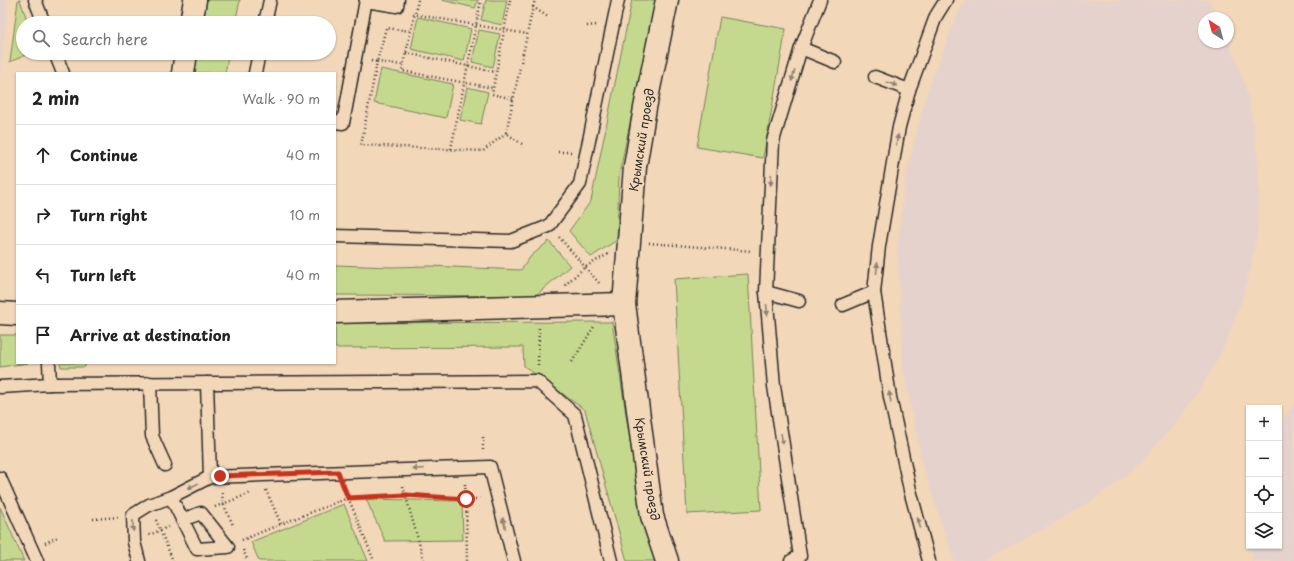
<!DOCTYPE html>
<meta charset="utf-8">
<style>
:root{--surface:#fff;--page:#f6f6f6;--text:#222;--muted:#767676;--line:#e0e0e0}
body{margin:0;font-family:"Playpen Sans",sans-serif;background:var(--page);color:var(--text)}
.controls{position:absolute;right:12px;bottom:12px;display:grid;overflow:hidden;border-radius:0px;box-shadow:0 1px 3px #0004}
.controls button{width:36px;height:36px;display:grid;place-items:center;padding:0;border:0;border-bottom:1px solid var(--line);background:var(--surface);color:var(--text);font:20px sans-serif}
.compass{position:absolute;left:1198px;top:12px;width:36px;height:36px;border-radius:50%;background:var(--surface);box-shadow:0 1px 3px #0004;rotate:324deg}
.stop{position:absolute;width:12px;height:12px;margin:-9px;border:3px solid #c8321e;border-radius:50%;background:#fff}
.stop.end{background:#c8321e;border-color:#fff;box-shadow:0 1px 4px #0008}
.list{margin:0;padding:0;list-style:none}
h2{display:flex;justify-content:space-between;align-items:center;height:52px;margin:0;padding:0 16px;font-size:17px}
h2 small{font-size:13px;font-weight:400;color:var(--muted)}
.list li{display:grid;grid-template-columns:26px 1fr auto;gap:12px;align-items:center;box-sizing:border-box;height:60px;padding:0 16px;border-top:1px solid var(--line)}
.list b{display:block;font-size:15px;white-space:nowrap}
.list em{font-size:13px;font-style:normal;color:var(--muted)}
.icon{flex:none;width:22px;height:22px;fill:none;stroke:currentColor;stroke-width:2;stroke-linecap:round;stroke-linejoin:round}
.map{position:relative;flex:none;width:1294px;height:561px;overflow:hidden}
.search{position:absolute;background:var(--surface);box-shadow:0 1px 3px #0004;left:16px;top:16px;width:320px;height:44px;display:flex;align-items:center;gap:10px;box-sizing:border-box;padding:0 14px;border-radius:22px;color:var(--muted);font-size:15px}
.panel{position:absolute;background:var(--surface);box-shadow:0 1px 3px #0004;left:16px;top:72px;width:320px;height:292px;border-radius:0px}
.map>svg:first-child{display:block}
.built{fill:#e6d2cc}
.green{fill:#c5d98e;stroke:#78825c}
.lines{fill:none;stroke-linecap:round;stroke-linejoin:round}
.lane-casing{stroke:#2b2b2b;stroke-width:15}
.street-casing{stroke:#2b2b2b;stroke-width:25}
.path{stroke:#2b2b2b;stroke-width:2.5;stroke-dasharray:1 3;stroke-linecap:butt}
.lane{stroke:#f2d7b9;stroke-width:12}
.street{stroke:#f2d7b9;stroke-width:22}
.oneway{fill:#8e8172}
.route{stroke:#c8321e;stroke-width:5}
.labels{text-anchor:middle;stroke-width:4;stroke-linejoin:round;paint-order:stroke}
.street-label{font-size:12px;fill:#2b2b2b;stroke:#f2d7b9}
</style>
<div class="map">
<svg width="1294" height="561" viewBox="0 0 1294 561">
<rect width="100%" height="100%" fill="#f2d7b9"/>
<filter id="ink" filterUnits="userSpaceOnUse"><feTurbulence type="fractalNoise" baseFrequency=".025" numOctaves="2"/><feDisplacementMap in="SourceGraphic" scale="8" xChannelSelector="R" yChannelSelector="G"/><feConvolveMatrix kernelMatrix="1 2 1 2 8 2 1 2 1" color-interpolation-filters="sRGB"/></filter>
<g filter="url(#ink)">
<g class="built">
<path d="M0,0H8L0,75Z"/>
<path d="M965,0H1209L1219,18H1204V42H1228V39L1245,85L1253,121L1258,158L1259,196L1257,233L1250,270L1240,306L1222,351L1202,386L1177,422L1140,463L1111,487L1081,508L984,561H954L922,464L903,367L897,249L906,174L926,95L957,15Z"/>
<path d="M1294,404V561H1252L1251,546H1279V425Z"/>
</g>
<g class="green">
<path d="M18,0H20L28,23H23V53H30L10,62Z"/>
<path d="M207,0H240L235,23H203Z"/>
<path d="M442,0H478L475,8Z"/>
<path d="M486,0H507L502,25L481,20Z"/>
<path d="M632,0H656L619,175L617,240L591,257L569,231L591,201Z"/>
<path d="M418,17L471,29L464,61L411,49Z"/>
<path d="M720,17L786,29L763,158L697,147Z"/>
<path d="M479,30L500,34L493,67L472,62Z"/>
<path d="M198,53H229L225,73H194Z"/>
<path d="M381,69L453,84L446,118L374,103Z"/>
<path d="M467,87L488,92L481,124L460,120Z"/>
<path d="M549,241L570,266L535,296L335,295V265L392,267L429,266L521,270L531,256Z"/>
<path d="M748,274L761,510L687,514L674,279Z"/>
<path d="M612,322L642,520L658,561H627L585,410L524,366L523,347L335,348V323Z"/>
<path d="M0,335H17V363H28L0,367Z"/>
<path d="M60,363H85V367H61Z"/>
<path d="M366,499L462,501L463,540L385,541Z"/>
<path d="M344,504L368,561H259L251,542Z"/>
<path d="M0,507L24,561H0Z"/>
</g>
<g class="lines">
<defs>
<g id="lane">
<path d="M35,0L44,23"/>
<path d="M366,1L397,6L398,0"/>
<path d="M265,23L270,0"/>
<path d="M801,48L835,62"/>
<path d="M55,53L63,73"/>
<path d="M255,73L259,53"/>
<path d="M875,77L909,90"/>
<path d="M335,122L343,123L366,0"/>
<path d="M335,236L511,241L549,226L580,184L618,0"/>
<path d="M766,292L799,301"/>
<path d="M843,305L874,292"/>
<path d="M49,363L50,384"/>
<path d="M150,383L152,436L165,465"/>
<path d="M207,383L210,477"/>
<path d="M0,387L50,384L537,381L575,415L611,561"/>
<path d="M0,478L37,561"/>
<path d="M171,497L197,549L228,547L201,513L182,520"/>
<path d="M139,561L134,542L133,515L149,505L171,497L210,477L490,467L514,561"/>
<path d="M791,561L800,556L774,386L766,292L773,141L801,48L820,0"/>
<path d="M929,561L910,490L890,397L874,292L879,246L899,127L909,90L936,16L946,0"/>
</g>
<g id="street">
<path d="M667,0L645,108L635,167L624,304L652,516L667,561"/>
<path d="M191,23L195,0"/>
<path d="M183,73L186,53"/>
<path d="M335,312L624,304"/>
<path d="M0,313L17,314"/>
</g>
</defs>
<use href="#lane" class="lane-casing"/>
<use href="#street" class="street-casing"/>
<g class="path">
<path d="M418,0L403,65L377,62L361,145L483,151L506,133"/>
<path d="M510,0L492,94L514,99"/>
<path d="M533,7L535,0"/>
<path d="M413,14L527,34"/>
<path d="M587,26L597,25"/>
<path d="M406,53L496,72"/>
<path d="M371,61L377,62L386,28L411,31"/>
<path d="M403,65L402,71L493,88"/>
<path d="M522,144L506,133L533,7L548,17"/>
<path d="M451,149L481,0"/>
<path d="M558,152H571"/>
<path d="M559,237L599,283"/>
<path d="M649,243L752,251"/>
<path d="M565,285L585,267L608,254"/>
<path d="M572,362L595,325"/>
<path d="M538,365L539,326"/>
<path d="M483,437V452"/>
<path d="M465,484L466,499H482"/>
<path d="M403,486L424,561"/>
<path d="M344,487L374,561"/>
<path d="M266,490L281,524L348,498L406,495L466,499L467,561"/>
<path d="M222,493L223,503L233,525"/>
<path d="M215,507L251,493"/>
<path d="M93,519L119,517"/>
<path d="M156,520L173,561"/>
<path d="M149,535L168,527"/>
<path d="M242,540L281,524"/>
<path d="M45,543L58,537"/>
<path d="M243,550L248,561"/>
</g>
<use href="#lane" class="lane"/>
<use href="#street" class="street"/>
</g>
<defs><path id="oneway-solid" d="M-6-.8H1V-3.2L6.5 0L1 3.2V.8H-6Z"/></defs>
<g class="oneway">
<use href="#oneway-solid" transform="translate(793 76) rotate(107)"/>
<use href="#oneway-solid" transform="translate(892 84) rotate(20)"/>
<use href="#oneway-solid" transform="translate(897 140) rotate(-80)"/>
<use href="#oneway-solid" transform="translate(771 180) rotate(93)"/>
<use href="#oneway-solid" transform="translate(877 268) rotate(-84)"/>
<use href="#oneway-solid" transform="translate(767 310) rotate(85)"/>
<use href="#oneway-solid" transform="translate(890 397) rotate(-100)"/>
<use href="#oneway-solid" transform="translate(782 439) rotate(81)"/>
<use href="#oneway-solid" transform="translate(418 469) rotate(178)"/>
<use href="#oneway-solid" transform="translate(193 486) rotate(153)"/>
<use href="#oneway-solid" transform="translate(504 523) rotate(-105)"/>
<use href="#oneway-solid" transform="translate(919 523) rotate(-105)"/>
<use href="#oneway-solid" transform="translate(133 526) rotate(88)"/>
</g>
</g>
<g class="lines" filter="url(#ink)">
<path class="route" d="M220,476L338,472L348,498L406,495L466,499"/>
</g>
<g class="labels">
<g class="street-label">
<text transform="translate(642 140) rotate(-81)" y="4">Крымский проезд</text>
<text transform="translate(647 469) rotate(81)" y="4">Крымский проезд</text>
</g>
</g>
</svg>
<div class="controls">
<button>+</button>
<button>−</button>
<button><svg class="icon" aria-label="locate" viewBox="0 0 24 24"><circle cx="12" cy="12" r="6"/><path d="M12 2v4M12 18v4M2 12h4M18 12h4"/></svg></button>
<button><svg class="icon" aria-label="layers" viewBox="0 0 24 24"><path d="M12 4l9 5-9 5-9-5zM3 14l9 5 9-5"/></svg></button>
</div>
<svg class="compass" viewBox="-18 -18 36 36"><path d="M0-13l5 13h-10z" fill="#e53935"/><path d="M0 13l5-13h-10z" fill="#767676"/></svg>
<div class="stop" style="left:466px;top:499px"></div>
<div class="stop end" style="left:220px;top:476px"></div>
<div class="search"><svg class="icon" aria-label="search" viewBox="0 0 24 24"><circle cx="10" cy="10" r="6"/><path d="M15 15l6 6"/></svg>Search here</div>
<section class="panel">
<h2>2 min<small>Walk · 90 m</small></h2>
<ul class="list">
<li><svg class="icon" aria-label="ahead" viewBox="0 0 24 24"><path d="M12 20V5M6 11l6-6 6 6"/></svg><div><b>Continue</b></div><em>40 m</em></li>
<li><svg class="icon" aria-label="right" viewBox="0 0 24 24"><path d="M7 20v-9h11M14 6l5 5-5 5"/></svg><div><b>Turn right</b></div><em>10 m</em></li>
<li><svg class="icon" aria-label="left" viewBox="0 0 24 24"><path d="M17 20v-9H6M10 6l-5 5 5 5"/></svg><div><b>Turn left</b></div><em>40 m</em></li>
<li><svg class="icon" aria-label="arrive" viewBox="0 0 24 24"><path d="M6 21V4h12l-3 4 3 4H6"/></svg><div><b>Arrive at destination</b></div></li>
</ul>
</section>
</div>
